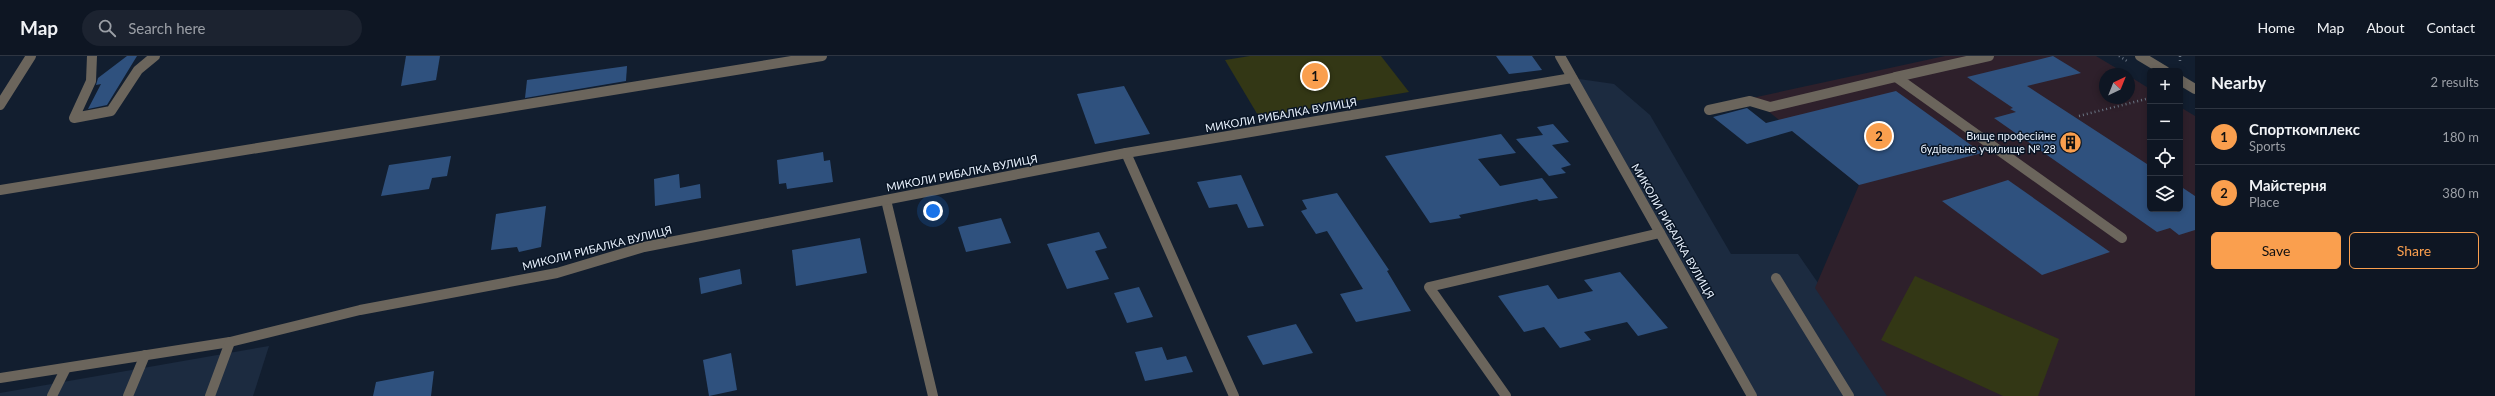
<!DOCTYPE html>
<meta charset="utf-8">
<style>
:root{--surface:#0e1623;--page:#1c2330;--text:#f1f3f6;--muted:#9b9fa6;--line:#2e3541;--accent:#fa9f4e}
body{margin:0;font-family:Lato,sans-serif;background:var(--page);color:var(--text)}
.controls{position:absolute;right:12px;top:12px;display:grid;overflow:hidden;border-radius:6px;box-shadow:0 2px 6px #0003}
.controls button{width:36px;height:36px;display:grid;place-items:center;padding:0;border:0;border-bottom:1px solid var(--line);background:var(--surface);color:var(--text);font:20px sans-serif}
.compass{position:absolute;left:2099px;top:12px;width:36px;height:36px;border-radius:50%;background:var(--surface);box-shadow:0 2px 6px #0003;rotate:43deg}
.you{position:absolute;left:933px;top:155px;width:14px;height:14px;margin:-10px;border:3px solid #fff;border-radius:50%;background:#1a73e8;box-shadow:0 0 0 6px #1a73e833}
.badge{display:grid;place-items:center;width:26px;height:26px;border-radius:50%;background:var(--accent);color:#111;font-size:13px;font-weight:700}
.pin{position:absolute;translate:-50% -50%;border:2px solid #fff;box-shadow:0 1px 4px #0006}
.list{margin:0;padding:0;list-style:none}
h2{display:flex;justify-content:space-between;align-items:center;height:52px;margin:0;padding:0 16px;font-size:17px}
h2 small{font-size:13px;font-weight:400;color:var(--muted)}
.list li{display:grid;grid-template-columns:26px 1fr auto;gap:12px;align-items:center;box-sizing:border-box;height:56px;padding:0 16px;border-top:1px solid var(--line)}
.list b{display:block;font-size:15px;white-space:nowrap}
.list p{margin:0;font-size:13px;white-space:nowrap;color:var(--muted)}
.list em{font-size:13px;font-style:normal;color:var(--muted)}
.actions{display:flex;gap:8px;padding:12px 16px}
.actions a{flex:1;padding:9px 0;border:1px solid var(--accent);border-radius:6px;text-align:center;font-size:14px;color:var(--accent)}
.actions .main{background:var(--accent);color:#111}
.icon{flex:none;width:22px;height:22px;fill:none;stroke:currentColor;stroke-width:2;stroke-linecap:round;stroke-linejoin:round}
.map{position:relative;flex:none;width:2195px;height:340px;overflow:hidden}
header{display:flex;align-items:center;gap:24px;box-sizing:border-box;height:56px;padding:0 20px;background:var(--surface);border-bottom:1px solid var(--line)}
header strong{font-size:19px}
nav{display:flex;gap:22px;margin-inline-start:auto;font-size:14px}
.search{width:280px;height:36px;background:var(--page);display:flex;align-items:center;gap:10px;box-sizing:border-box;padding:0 14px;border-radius:22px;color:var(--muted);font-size:15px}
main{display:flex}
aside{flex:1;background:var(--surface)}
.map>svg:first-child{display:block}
.built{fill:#1c2b40}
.education{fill:#2e202b}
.green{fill:#333715}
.building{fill:#2f517e}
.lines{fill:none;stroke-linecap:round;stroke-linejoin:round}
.path{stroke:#697483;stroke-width:2.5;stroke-dasharray:1 3;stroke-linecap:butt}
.minor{stroke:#6b655c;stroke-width:10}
.labels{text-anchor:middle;stroke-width:3;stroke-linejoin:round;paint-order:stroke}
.street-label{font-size:11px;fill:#e8f1fd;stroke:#091525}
.poi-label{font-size:11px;fill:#e8f1fd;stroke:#091525;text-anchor:end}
</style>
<header>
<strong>Map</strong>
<div class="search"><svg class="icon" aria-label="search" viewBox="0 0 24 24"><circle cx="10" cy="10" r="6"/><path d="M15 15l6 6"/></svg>Search here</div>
<nav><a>Home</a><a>Map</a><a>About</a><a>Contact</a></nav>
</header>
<main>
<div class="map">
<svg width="2195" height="340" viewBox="0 0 2195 340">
<rect width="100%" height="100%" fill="#121e2f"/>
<g class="built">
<path d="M1572,22L1614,28L1650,59L1731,198H1798L1896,340H1752Z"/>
<path d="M269,290L253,340H0V337Z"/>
</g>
<path class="education" d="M1945,0H2096L2126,18H2105V42H2129V20L2150,33V153H2180V51L2195,60V340H1887L1815,232L1859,129L1752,42Z"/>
<g class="green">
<path d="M1250,0H1381L1409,36L1259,61L1225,4Z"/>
<path d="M1915,220L2059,283L2038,340H2003L1881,284Z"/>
</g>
<g class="building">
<path d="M127,0H137L107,49L88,53L101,28L96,29L98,22Z"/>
<path d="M406,0H440L436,24L401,30Z"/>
<path d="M1496,0H1532L1542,14L1509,18Z"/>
<path d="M2053,0L2081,17L2027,30L2150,110V153H2180V130L2195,140V174L2179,179L2170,172L2157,176L1994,62L2016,56L2010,53L2013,52L1967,21Z"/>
<path d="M627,10L626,25L525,42L527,24Z"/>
<path d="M1124,30L1150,78L1095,88L1077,38Z"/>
<path d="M1896,35L1982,97L1859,129L1792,75L1747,88L1713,61L1747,52L1766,67Z"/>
<path d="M1553,68L1569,86L1552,89L1571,109L1561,112L1566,117L1549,120L1516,83L1543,79L1537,71Z"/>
<path d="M1501,78L1516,97L1478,103L1500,130L1542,122L1558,142L1539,145L1537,143L1459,159L1461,162L1430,167L1385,100Z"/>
<path d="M823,96L824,105L830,104L833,126L787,133L786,127L779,128L777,104Z"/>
<path d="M451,100L447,120L432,122L429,133L381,140L389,109Z"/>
<path d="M679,118L680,132L700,128L701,142L655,150L654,123Z"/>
<path d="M1241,119L1264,170L1248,172L1237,148L1209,152L1197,126Z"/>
<path d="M2008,124L2110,196L2042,219L1942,145Z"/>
<path d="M1337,137L1389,214L1387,215L1411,255L1356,266L1340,238L1363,233L1327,175L1316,178L1301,155L1307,153L1302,144Z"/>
<path d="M546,150L541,191L519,196L517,191L491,194L496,158Z"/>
<path d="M1001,162L1011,187L966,196L958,171Z"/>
<path d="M1099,176L1107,192L1095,195L1109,223L1067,233L1047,188Z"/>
<path d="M860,182L867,217L796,230L792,194Z"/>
<path d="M740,213L742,228L701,238L699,222Z"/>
<path d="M1620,216L1668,272L1638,280L1627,266L1584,276L1591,284L1560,292L1544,271L1524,276L1498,240L1548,229L1558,243L1593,235L1584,224Z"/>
<path d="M1139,231L1153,261L1127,267L1114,237Z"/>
<path d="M1296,268L1313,297L1263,309L1247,280Z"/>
<path d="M1162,291L1167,304L1186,300L1193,316L1145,325L1135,296Z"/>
<path d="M731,297L737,334L709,340L703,304Z"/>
<path d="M434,315L431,340H373L376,326Z"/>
</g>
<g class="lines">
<g class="path">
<path d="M2119,0L2127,5"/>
<path d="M2180,0V8"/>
<path d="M2079,60L2150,42"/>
</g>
<g class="minor">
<path d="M92,0L91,25L74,62L111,55L138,14L155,0"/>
<path d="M1560,0L1752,340"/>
<path d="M1989,0L1896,21L2122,182"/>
<path d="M2140,0L2165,15"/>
<path d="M2180,24L2195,33"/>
<path d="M0,49L31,0"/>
<path d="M1709,54L1750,45L1770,51L1896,21"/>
<path d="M1126,97L1234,340"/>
<path d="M0,134L822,0"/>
<path d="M886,144L933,340"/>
<path d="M1776,222L1849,340"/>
<path d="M0,322L230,286L360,254L557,217L644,191L1126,97L1572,22"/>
<path d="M52,340L66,312"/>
<path d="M128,340L145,299"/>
<path d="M210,340L230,286"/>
<path d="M1506,340L1429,231L1660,177"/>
</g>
</g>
<defs>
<symbol id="building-disc" viewBox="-11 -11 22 22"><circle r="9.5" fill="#fa9f4e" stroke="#091525"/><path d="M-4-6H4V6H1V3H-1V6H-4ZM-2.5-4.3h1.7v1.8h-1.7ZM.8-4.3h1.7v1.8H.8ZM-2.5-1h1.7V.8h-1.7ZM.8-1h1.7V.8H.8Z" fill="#111"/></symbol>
</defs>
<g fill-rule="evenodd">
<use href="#building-disc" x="2058" y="74" width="25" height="25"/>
</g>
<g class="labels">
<g class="street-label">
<text transform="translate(1281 59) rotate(-10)" y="4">МИКОЛИ РИБАЛКА ВУЛИЦЯ</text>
<text transform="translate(962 117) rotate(-11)" y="4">МИКОЛИ РИБАЛКА ВУЛИЦЯ</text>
<text transform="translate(1673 175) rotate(60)" y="4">МИКОЛИ РИБАЛКА ВУЛИЦЯ</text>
<text transform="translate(597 192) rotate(-14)" y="4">МИКОЛИ РИБАЛКА ВУЛИЦЯ</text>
</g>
<g class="poi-label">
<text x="2056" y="84">Вище професійне<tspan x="2056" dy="13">будівельне училище № 28</tspan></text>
</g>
</g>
</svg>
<div class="controls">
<button>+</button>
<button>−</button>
<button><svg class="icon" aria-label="locate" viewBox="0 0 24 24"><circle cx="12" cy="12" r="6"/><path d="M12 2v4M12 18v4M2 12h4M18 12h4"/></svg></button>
<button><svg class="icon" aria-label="layers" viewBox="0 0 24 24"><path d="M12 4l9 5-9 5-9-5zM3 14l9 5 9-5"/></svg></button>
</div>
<svg class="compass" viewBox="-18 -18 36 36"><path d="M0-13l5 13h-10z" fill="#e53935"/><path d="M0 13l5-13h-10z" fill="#9b9fa6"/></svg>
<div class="you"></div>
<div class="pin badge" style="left:1315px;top:20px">1</div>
<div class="pin badge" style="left:1879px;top:80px">2</div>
</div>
<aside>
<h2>Nearby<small>2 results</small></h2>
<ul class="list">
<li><span class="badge">1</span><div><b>Спорткомплекс</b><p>Sports</p></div><em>180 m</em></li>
<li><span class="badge">2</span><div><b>Майстерня</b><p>Place</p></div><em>380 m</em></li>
</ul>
<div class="actions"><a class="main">Save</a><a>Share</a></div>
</aside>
</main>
